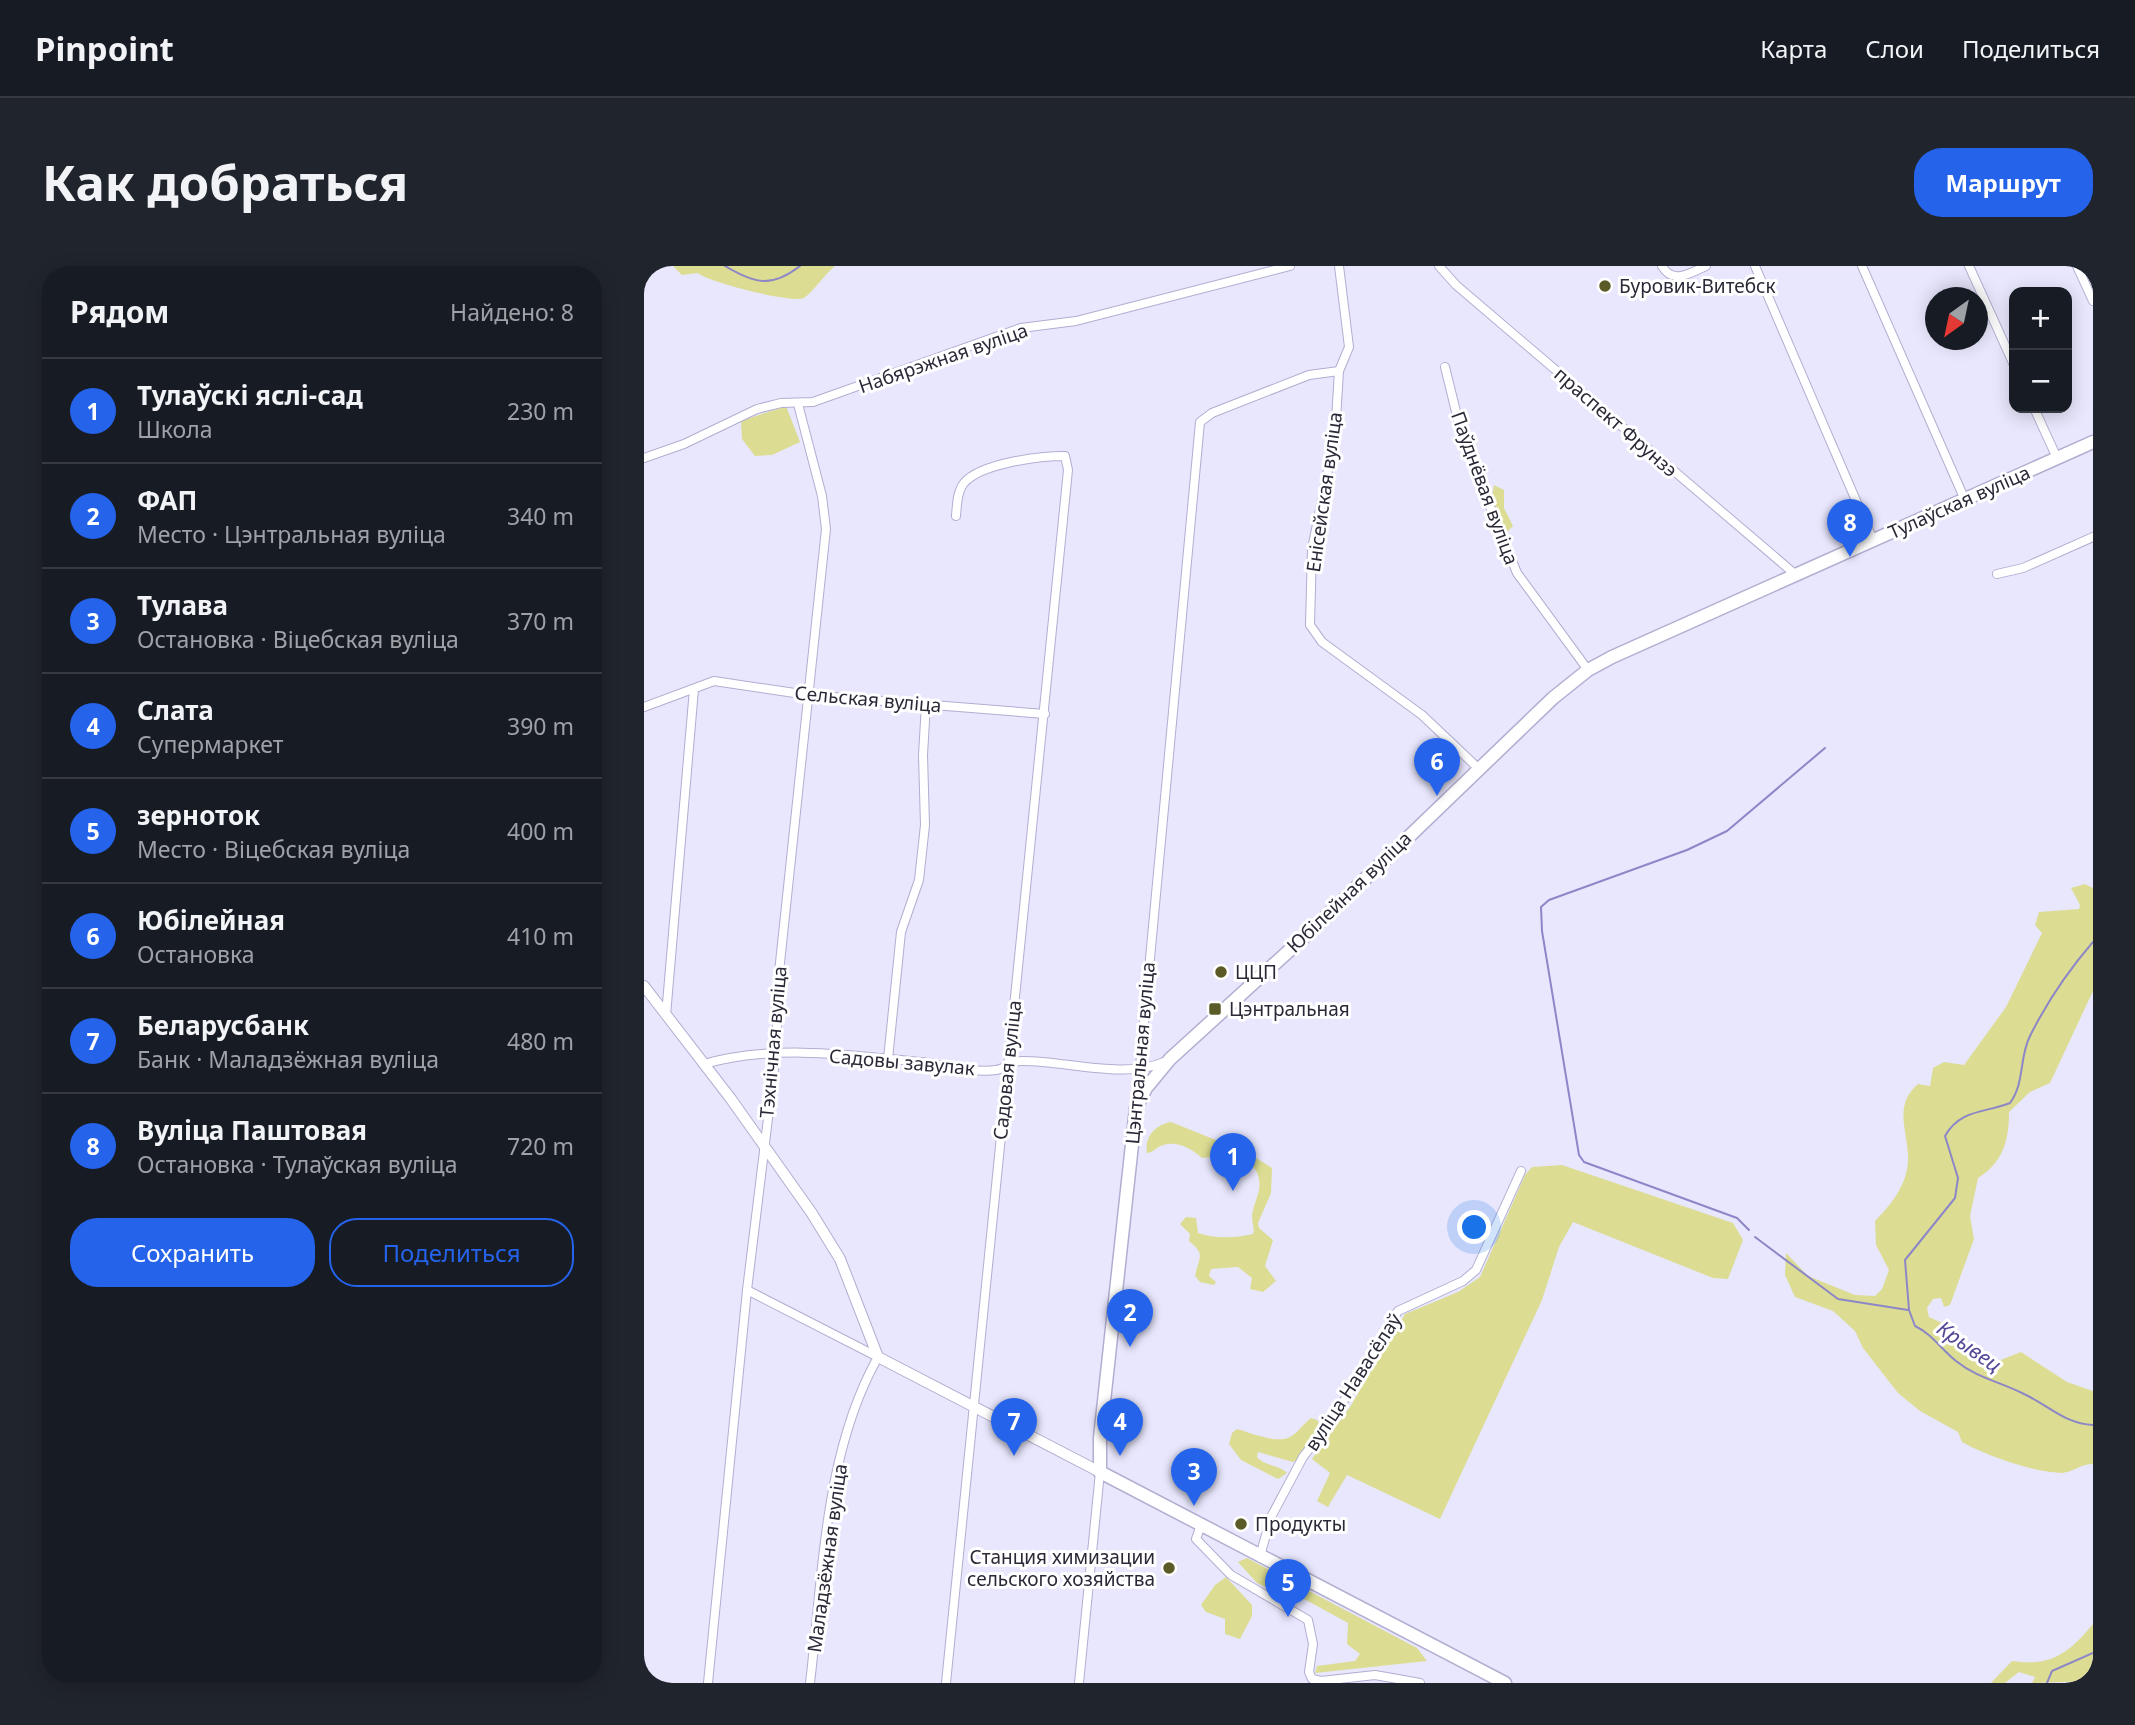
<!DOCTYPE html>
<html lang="ru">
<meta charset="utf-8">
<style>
:root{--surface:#171b24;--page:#20242c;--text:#f1f3f6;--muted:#9ea1a6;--line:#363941;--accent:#2563eb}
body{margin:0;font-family:"Noto Sans",sans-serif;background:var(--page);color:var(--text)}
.controls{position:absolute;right:21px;top:21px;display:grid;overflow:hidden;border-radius:14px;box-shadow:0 4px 18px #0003}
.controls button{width:63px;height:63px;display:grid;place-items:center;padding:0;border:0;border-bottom:2px solid var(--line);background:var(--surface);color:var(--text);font:35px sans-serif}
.compass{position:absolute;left:1281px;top:21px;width:63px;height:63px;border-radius:50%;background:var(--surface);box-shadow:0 4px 18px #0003;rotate:213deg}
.you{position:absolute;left:831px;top:962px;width:24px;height:24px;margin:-18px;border:5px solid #fff;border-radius:50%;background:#1a73e8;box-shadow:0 0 0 10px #1a73e833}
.badge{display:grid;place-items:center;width:46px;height:46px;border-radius:50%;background:var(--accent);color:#fff;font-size:23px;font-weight:700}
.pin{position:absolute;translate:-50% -58px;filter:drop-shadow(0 2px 4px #0008)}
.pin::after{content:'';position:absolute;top:37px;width:24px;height:21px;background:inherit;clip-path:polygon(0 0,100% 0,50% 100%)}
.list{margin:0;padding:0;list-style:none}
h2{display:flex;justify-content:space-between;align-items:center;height:91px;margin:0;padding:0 28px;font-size:30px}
h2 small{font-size:23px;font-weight:400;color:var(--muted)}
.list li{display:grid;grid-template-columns:46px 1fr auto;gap:21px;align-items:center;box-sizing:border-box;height:105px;padding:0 28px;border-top:2px solid var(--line)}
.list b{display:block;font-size:26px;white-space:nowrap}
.list p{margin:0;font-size:23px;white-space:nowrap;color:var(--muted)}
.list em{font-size:23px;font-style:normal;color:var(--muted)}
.actions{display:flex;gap:14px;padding:21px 28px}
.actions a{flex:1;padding:16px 0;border:2px solid var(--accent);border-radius:28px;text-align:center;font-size:24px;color:var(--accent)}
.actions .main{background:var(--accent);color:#fff}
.map{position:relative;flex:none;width:1449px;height:1417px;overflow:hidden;border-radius:28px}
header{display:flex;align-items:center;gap:42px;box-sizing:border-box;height:98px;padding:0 35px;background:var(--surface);border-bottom:2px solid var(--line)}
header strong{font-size:33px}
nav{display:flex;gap:38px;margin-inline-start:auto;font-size:24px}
.intro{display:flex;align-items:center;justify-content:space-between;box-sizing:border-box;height:168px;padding:0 42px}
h1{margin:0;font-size:49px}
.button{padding:18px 32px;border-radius:28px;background:var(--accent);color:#fff;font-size:24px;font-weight:700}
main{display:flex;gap:42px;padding:0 42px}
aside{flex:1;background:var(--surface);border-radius:28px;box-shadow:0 4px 18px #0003}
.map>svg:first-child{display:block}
.green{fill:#dcdd92}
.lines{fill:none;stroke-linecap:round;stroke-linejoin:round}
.stream{stroke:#8d86c7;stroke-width:2}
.minor-casing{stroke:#b1aed1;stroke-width:10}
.tertiary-casing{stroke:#b1aed1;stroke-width:12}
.secondary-casing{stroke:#b1aed1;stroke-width:15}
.minor{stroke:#fff;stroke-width:8}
.tertiary{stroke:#fff;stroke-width:10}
.secondary{stroke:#fff;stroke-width:12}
.poi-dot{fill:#5b5b28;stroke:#fff;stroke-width:2.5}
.labels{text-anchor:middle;stroke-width:6;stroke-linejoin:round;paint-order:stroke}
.poi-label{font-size:19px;fill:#2a2937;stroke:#fff;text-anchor:start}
.street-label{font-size:19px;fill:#2a2937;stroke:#fff}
.water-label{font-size:21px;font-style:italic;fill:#554797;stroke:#fff}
</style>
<header>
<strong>Pinpoint</strong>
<nav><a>Карта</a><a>Слои</a><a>Поделиться</a></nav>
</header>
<div class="intro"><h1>Как добраться</h1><a class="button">Маршрут</a></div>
<main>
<aside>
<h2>Рядом<small>Найдено: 8</small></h2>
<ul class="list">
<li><span class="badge">1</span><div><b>Тулаўскі яслі-сад</b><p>Школа</p></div><em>230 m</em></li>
<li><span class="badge">2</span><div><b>ФАП</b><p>Место · Цэнтральная вуліца</p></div><em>340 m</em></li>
<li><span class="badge">3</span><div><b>Тулава</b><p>Остановка · Віцебская вуліца</p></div><em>370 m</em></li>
<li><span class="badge">4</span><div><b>Слата</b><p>Супермаркет</p></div><em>390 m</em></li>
<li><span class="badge">5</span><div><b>зерноток</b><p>Место · Віцебская вуліца</p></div><em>400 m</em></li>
<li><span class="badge">6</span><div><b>Юбілейная</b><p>Остановка</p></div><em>410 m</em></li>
<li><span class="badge">7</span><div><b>Беларусбанк</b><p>Банк · Маладзёжная вуліца</p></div><em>480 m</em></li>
<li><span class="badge">8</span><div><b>Вуліца Паштовая</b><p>Остановка · Тулаўская вуліца</p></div><em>720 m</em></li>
</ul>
<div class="actions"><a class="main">Сохранить</a><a>Поделиться</a></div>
</aside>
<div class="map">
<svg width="1449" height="1417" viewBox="0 0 1449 1417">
<rect width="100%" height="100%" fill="#e8e7fd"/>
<g class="green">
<path d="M29,0H191C180,9 169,26 160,32C151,38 63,16 54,7L38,9Z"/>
<path d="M142,140L156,176L128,189L111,190L98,173L97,155Z"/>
<path d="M850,219L860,224V242L869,260L862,267L856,264L847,236Z"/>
<path d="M1441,618L1449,622V725L1406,817L1386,826L1365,846C1365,875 1359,896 1334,912L1326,950L1330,973L1306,1039L1300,1041L1297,1032L1289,1033L1283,1042L1285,1051L1298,1057L1300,1068L1340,1092L1354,1095L1377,1086L1423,1116L1449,1125V1198C1437,1198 1429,1206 1418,1207C1391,1207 1341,1189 1318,1176L1314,1166L1276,1145L1254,1127L1219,1082L1211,1065L1189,1045L1151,1031L1141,1009L1142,987L1164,1010L1211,1029L1231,1030L1238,1023L1245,1004L1232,979L1231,955C1247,939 1263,919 1264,895C1265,867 1248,840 1274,818L1286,820L1289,802L1300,796L1320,799L1362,741L1398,667L1391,659L1395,646L1435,643L1436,639L1427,622Z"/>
<path d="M527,856L604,887L628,902L627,927L614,957L615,962L629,974L621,1000L632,1015L619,1026L606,1023L608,1012L594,1001L567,1003L565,1010L572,1016L570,1019L556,1016L551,1010C555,990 562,989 545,975L546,968L536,958L542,951L552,952L554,967C572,973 591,972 609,968C611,961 608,958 608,951C608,943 613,933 615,924C620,889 582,889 558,892C547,882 529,872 513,882C510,884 507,887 503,887C500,871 511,859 527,856Z"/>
<path d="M918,899L1089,957L1099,974L1084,1013L1069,1012L929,956L915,981L898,1034L796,1253L703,1209L684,1241L673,1235L686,1207L668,1193L706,1141L761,1048L814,1026L836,1011L881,909L888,901Z"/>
<path d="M667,1152L673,1154L677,1161L656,1192L649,1196L614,1186L613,1191C622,1201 634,1198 643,1207L634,1213L597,1194L585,1178L588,1167L593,1163C607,1167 633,1178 646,1171C654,1167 659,1158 667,1152Z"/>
<path d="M603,1292L773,1382L783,1395L671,1407L673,1400L711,1395L716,1388L703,1378L704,1357L653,1329H638L613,1317L594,1296Z"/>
<path d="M582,1311L608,1339V1350L596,1373L581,1368V1353L562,1346L557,1339L571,1319Z"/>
<path d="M1449,1358V1415L1388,1417L1391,1411L1375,1406L1361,1417H1347L1368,1395C1407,1401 1425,1387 1449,1358Z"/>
</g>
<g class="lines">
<g class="stream">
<path d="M81,0C111,18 128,22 156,0"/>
<path d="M1449,676C1424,705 1403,736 1386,770C1375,791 1381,817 1366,837C1341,847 1316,843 1301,870L1314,912L1311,932L1261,994L1265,1044L1271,1060C1288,1068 1297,1083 1312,1095C1333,1112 1357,1116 1380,1128C1404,1139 1421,1158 1449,1159"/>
<path d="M1105,964L1093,952L940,896L935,889L898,665L897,641L905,634L1043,584L1083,565L1181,482"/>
<path d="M1111,971L1194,1033L1264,1044"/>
<path d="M1403,1417L1408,1405L1449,1387"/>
</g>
<defs>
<g id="minor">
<path d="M695,0L705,81L695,105L691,169L668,283L666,359L678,376L778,449L834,502"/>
<path d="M795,0L812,19L1152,309"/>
<path d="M1018,0C1029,19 1046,7 1062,0"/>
<path d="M1111,0L1229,274"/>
<path d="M1218,0L1321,234"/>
<path d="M1325,0L1370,99"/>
<path d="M1433,0L1449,35"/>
<path d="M801,101L819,174L873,307L944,404"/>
<path d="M1390,142L1413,192"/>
<path d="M0,192L40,178L113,143L137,137L169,136L377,62L432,55L646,0"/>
<path d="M1353,308L1379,302L1449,271"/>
<path d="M0,441L70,415L164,429L401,448"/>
<path d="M22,749L50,423"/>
<path d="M244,793L257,666L275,614L281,559L279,489L282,438"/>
<path d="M60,798C129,778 207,789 277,796C300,799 329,807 352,804C361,803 368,795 377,795C419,794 480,814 520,796"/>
<path d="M493,832L556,156L568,147L665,109L695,105"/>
<path d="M103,1024L234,1091C180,1187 179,1309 166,1417"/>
<path d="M557,1259L552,1273L587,1309L664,1354L669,1378L665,1406L668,1413L677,1415L731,1409L776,1417"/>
<path d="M616,1290L627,1251L659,1191L690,1151L754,1045L819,1015L832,1004L877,905"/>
<path d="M64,1417L103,1024L132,787L135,706L182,263L178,230L154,138"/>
<path d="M302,1417L424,204L421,190C396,190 337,197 320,217C313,226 313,239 312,250"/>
<path d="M435,1417L456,1206"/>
</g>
<path id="tertiary" d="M0,720L87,833L167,946L196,993L234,1091L456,1206"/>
<path id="secondary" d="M861,1417L456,1206V1172L492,842L502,822L526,793L670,662L909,432L944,404L968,391L1449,176"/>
</defs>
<use href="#minor" class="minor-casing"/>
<use href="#tertiary" class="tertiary-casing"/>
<use href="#secondary" class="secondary-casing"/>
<use href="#minor" class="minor"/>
<use href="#tertiary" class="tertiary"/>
<use href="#secondary" class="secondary"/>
</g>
<g class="poi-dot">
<circle cx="961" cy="20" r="7"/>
<circle cx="577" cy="706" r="7"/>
<rect x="564" y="736" width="14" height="14" rx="3.5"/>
<circle cx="597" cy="1258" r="7"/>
<circle cx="525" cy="1302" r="7"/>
</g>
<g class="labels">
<g class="poi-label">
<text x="975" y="27">Буровик-Витебск</text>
<text x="591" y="713">ЦЦП</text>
<text x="585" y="750">Цэнтральная</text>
<text x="611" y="1265">Продукты</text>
<text x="511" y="1298" text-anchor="end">Станция химизации<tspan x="511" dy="22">сельского хозяйства</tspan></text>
</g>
<g class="street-label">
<text transform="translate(299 92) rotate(-19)" y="7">Набярэжная вуліца</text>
<text transform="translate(972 156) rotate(41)" y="7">праспект Фрунзэ</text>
<text transform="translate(841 222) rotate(70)" y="7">Паўднёвая вуліца</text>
<text transform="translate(680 226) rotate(-82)" y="7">Енісейская вуліца</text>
<text transform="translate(1315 236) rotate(-24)" y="7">Тулаўская вуліца</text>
<text transform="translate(224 433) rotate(5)" y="7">Сельская вуліца</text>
<text transform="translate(705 626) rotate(-44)" y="7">Юбілейная вуліца</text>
<text transform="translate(129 776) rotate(-85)" y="7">Тэхнічная вуліца</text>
<text transform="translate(496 787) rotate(-85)" y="7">Цэнтральная вуліца</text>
<text transform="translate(258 796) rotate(5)" y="7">Садовы завулак</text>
<text transform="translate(363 804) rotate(-84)" y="7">Садовая вуліца</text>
<text transform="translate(709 1116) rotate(-57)" y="7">вуліца Навасёлаў</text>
<text transform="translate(183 1292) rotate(-82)" y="7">Маладзёжная вуліца</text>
</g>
<g class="water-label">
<text transform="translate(1325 1081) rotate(35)" y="7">Крывец</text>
</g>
</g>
</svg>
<div class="controls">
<button>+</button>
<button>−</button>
</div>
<svg class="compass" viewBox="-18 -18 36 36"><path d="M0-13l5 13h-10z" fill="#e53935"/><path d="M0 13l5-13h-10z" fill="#9ea1a6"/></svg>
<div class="you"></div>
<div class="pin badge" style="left:589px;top:925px">1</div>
<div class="pin badge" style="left:486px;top:1081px">2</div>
<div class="pin badge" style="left:550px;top:1240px">3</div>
<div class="pin badge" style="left:476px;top:1190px">4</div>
<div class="pin badge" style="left:644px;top:1351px">5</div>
<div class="pin badge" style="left:793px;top:530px">6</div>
<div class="pin badge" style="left:370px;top:1190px">7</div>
<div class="pin badge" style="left:1206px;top:291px">8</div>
</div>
</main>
